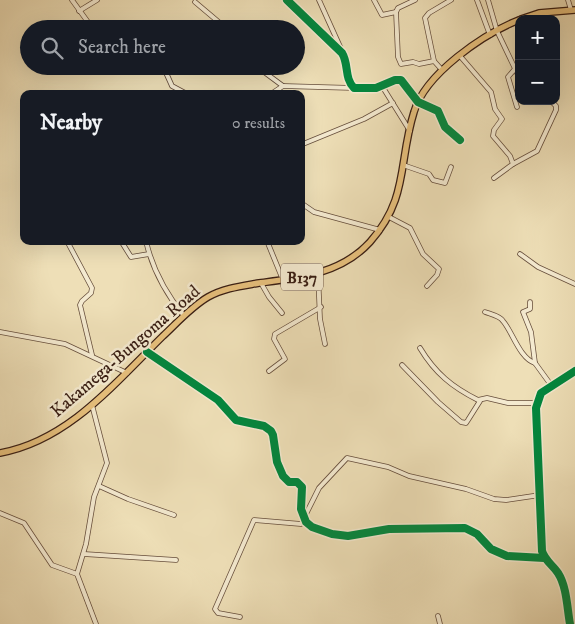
<!DOCTYPE html>
<meta charset="utf-8">
<style>
:root{--surface:#171b24;--page:#20242c;--text:#f1f3f6;--muted:#9ea1a6;--line:#363941}
body{margin:0;font-family:"IM FELL DW Pica",serif;background:var(--page);color:var(--text)}
.controls{position:absolute;right:15px;top:15px;display:grid;overflow:hidden;border-radius:10px;box-shadow:0 5px 20px #0002}
.controls button{width:45px;height:45px;display:grid;place-items:center;padding:0;border:0;border-bottom:1px solid var(--line);background:var(--surface);color:var(--text);font:25px sans-serif}
.list{margin:0;padding:0;list-style:none}
h2{display:flex;justify-content:space-between;align-items:center;height:65px;margin:0;padding:0 20px;font-size:21px}
h2 small{font-size:16px;font-weight:400;color:var(--muted)}
.icon{flex:none;width:28px;height:28px;fill:none;stroke:currentColor;stroke-width:2;stroke-linecap:round;stroke-linejoin:round}
.map{position:relative;flex:none;width:575px;height:624px;overflow:hidden}
.search{position:absolute;background:var(--surface);box-shadow:0 5px 20px #0002;left:20px;top:20px;width:285px;height:55px;display:flex;align-items:center;gap:12px;box-sizing:border-box;padding:0 18px;border-radius:28px;color:var(--muted);font-size:19px}
.panel{position:absolute;background:var(--surface);box-shadow:0 5px 20px #0002;left:20px;top:90px;width:285px;height:155px;border-radius:10px}
.map>svg:first-child{display:block}
.lines{fill:none;stroke-linecap:round;stroke-linejoin:round}
.street-casing{stroke:#664e3c;stroke-width:5.5}
.primary-casing{stroke:#381d13;stroke-width:8}
.street{stroke:#f4ead0;stroke-width:4}
.primary{stroke:#e7c07c;stroke-width:5.5}
.cycleway-casing{stroke:#f4ead0;stroke-width:11}
.cycleway{stroke:#00873e;stroke-width:8}
.labels{text-anchor:middle;stroke-width:5;stroke-linejoin:round;paint-order:stroke}
.shield{fill:#f4ead0;stroke:#705a4c;stroke-width:1}
.shield-label{font-size:16px;font-weight:bold;fill:#381d13}
.street-label{font-size:18px;fill:#381d13;stroke:#f4ead0}
</style>
<div class="map">
<svg width="575" height="624" viewBox="0 0 575 624">
<rect width="100%" height="100%" fill="#eedfb7"/>
<filter id="stains"><feTurbulence type="fractalNoise" baseFrequency=".004" numOctaves="4"/><feColorMatrix values="0 0 0 0 .2 0 0 0 0 .09 0 0 0 0 .02 0 0 0 .5 -.17"/></filter>
<radialGradient id="worn" r=".72"><stop offset=".6" stop-color="#630" stop-opacity="0"/><stop offset="1" stop-color="#630" stop-opacity=".3"/></radialGradient>
<g class="lines">
<defs>
<g id="street">
<path d="M72,0L93,29"/>
<path d="M287,0L342,53C349,64 344,78 354,88H376L395,80H401L418,102L438,111L445,127L460,140"/>
<path d="M319,0L342,51"/>
<path d="M374,0L382,15L396,12"/>
<path d="M415,0L398,8L396,12L398,57L401,64L413,62L419,64L434,61"/>
<path d="M477,0L490,35"/>
<path d="M488,0L497,31L519,77"/>
<path d="M568,0L571,10"/>
<path d="M195,2L227,29"/>
<path d="M79,11L97,0"/>
<path d="M460,56L491,92L495,109L502,119L494,130L493,136L510,156L513,164L494,178"/>
<path d="M163,66L172,86L187,94"/>
<path d="M256,66L283,86"/>
<path d="M442,70L434,61L425,18L429,13L451,0"/>
<path d="M514,70L508,77L517,107"/>
<path d="M382,86L410,131"/>
<path d="M271,94L283,86L354,88"/>
<path d="M303,144L364,119L393,103"/>
<path d="M513,164L537,151L556,110V106L551,101"/>
<path d="M403,165L429,174L433,180L445,183L451,167"/>
<path d="M301,203L314,212L380,230"/>
<path d="M389,217L410,228L423,254L439,269L437,275L427,286"/>
<path d="M67,241L92,288L91,293L82,301L80,305L92,355"/>
<path d="M121,241L131,257L149,254"/>
<path d="M146,241C152,268 167,295 184,316"/>
<path d="M267,241L283,280"/>
<path d="M520,254L538,267L575,284"/>
<path d="M318,274L320,319L325,344"/>
<path d="M261,283L269,297L282,313"/>
<path d="M530,302V309L523,312L531,332L535,363L551,385"/>
<path d="M485,312C490,314 500,316 503,321C512,331 520,359 535,363"/>
<path d="M0,332L65,344L127,373"/>
<path d="M420,348C435,373 452,387 478,400L487,398L508,403H537"/>
<path d="M147,352L218,400L236,420L264,426L271,431L273,435L277,462L283,476L289,482H297L302,487L301,509L306,522L312,527L332,534L348,536L389,529L465,528L477,534L491,549L507,556L544,558"/>
<path d="M402,365L438,402L461,422L466,423L468,420L480,401"/>
<path d="M269,371L285,359L274,339L275,334L321,307"/>
<path d="M92,405L107,463L94,497L86,544L77,574L96,624"/>
<path d="M99,486L128,499L174,515"/>
<path d="M0,513L24,523L52,565L77,574"/>
<path d="M304,518L319,488L347,458L388,467L409,476L466,489L494,499L506,500L540,495"/>
<path d="M84,554L176,560"/>
<path d="M438,616L440,624"/>
<path d="M240,617L218,613L215,609L254,520L301,524L306,522"/>
<path d="M570,624C567,608 567,587 558,573C553,565 545,561 542,551L536,408L541,393L575,371"/>
</g>
<g id="primary">
<path d="M521,19L539,13L575,10"/>
<path d="M0,453C68,441 116,382 163,336C177,323 191,307 208,297C224,288 242,286 259,283C299,278 341,274 370,242C409,198 398,163 414,112C425,74 483,34 519,20"/>
</g>
</defs>
<use href="#street" class="street-casing"/>
<use href="#primary" class="primary-casing"/>
<use href="#street" class="street"/>
<use href="#primary" class="primary"/>
<defs>
<g id="cycleway">
<path d="M287,0L342,53C349,64 344,78 354,88H376L395,80H401L418,102L438,111L445,127L460,140"/>
<path d="M147,352L218,400L236,420L264,426L271,431L273,435L277,462L283,476L289,482H297L302,487L301,509L306,522L312,527L332,534L348,536L389,529L465,528L477,534L491,549L507,556L544,558"/>
<path d="M570,624C567,608 567,587 558,573C553,565 545,561 542,551L536,408L541,393L575,371"/>
</g>
</defs>
<use href="#cycleway" class="cycleway-casing"/>
<use href="#cycleway" class="cycleway"/>
</g>
<g class="labels">
<rect class="shield" x="281" y="263.5" width="42" height="27" rx="4"/>
<g class="shield-label">
<text x="302" y="283">B137</text>
</g>
<g class="street-label">
<text transform="translate(125 351) rotate(-41)" y="6">Kakamega-Bungoma Road</text>
</g>
</g>
<rect width="100%" height="100%" filter="url(#stains)"/>
<rect width="100%" height="100%" fill="url(#worn)"/>
</svg>
<div class="controls">
<button>+</button>
<button>−</button>
</div>
<div class="search"><svg class="icon" aria-label="search" viewBox="0 0 24 24"><circle cx="10" cy="10" r="6"/><path d="M15 15l6 6"/></svg>Search here</div>
<section class="panel">
<h2>Nearby<small>0 results</small></h2>
<ul class="list">
</ul>
</section>
</div>
